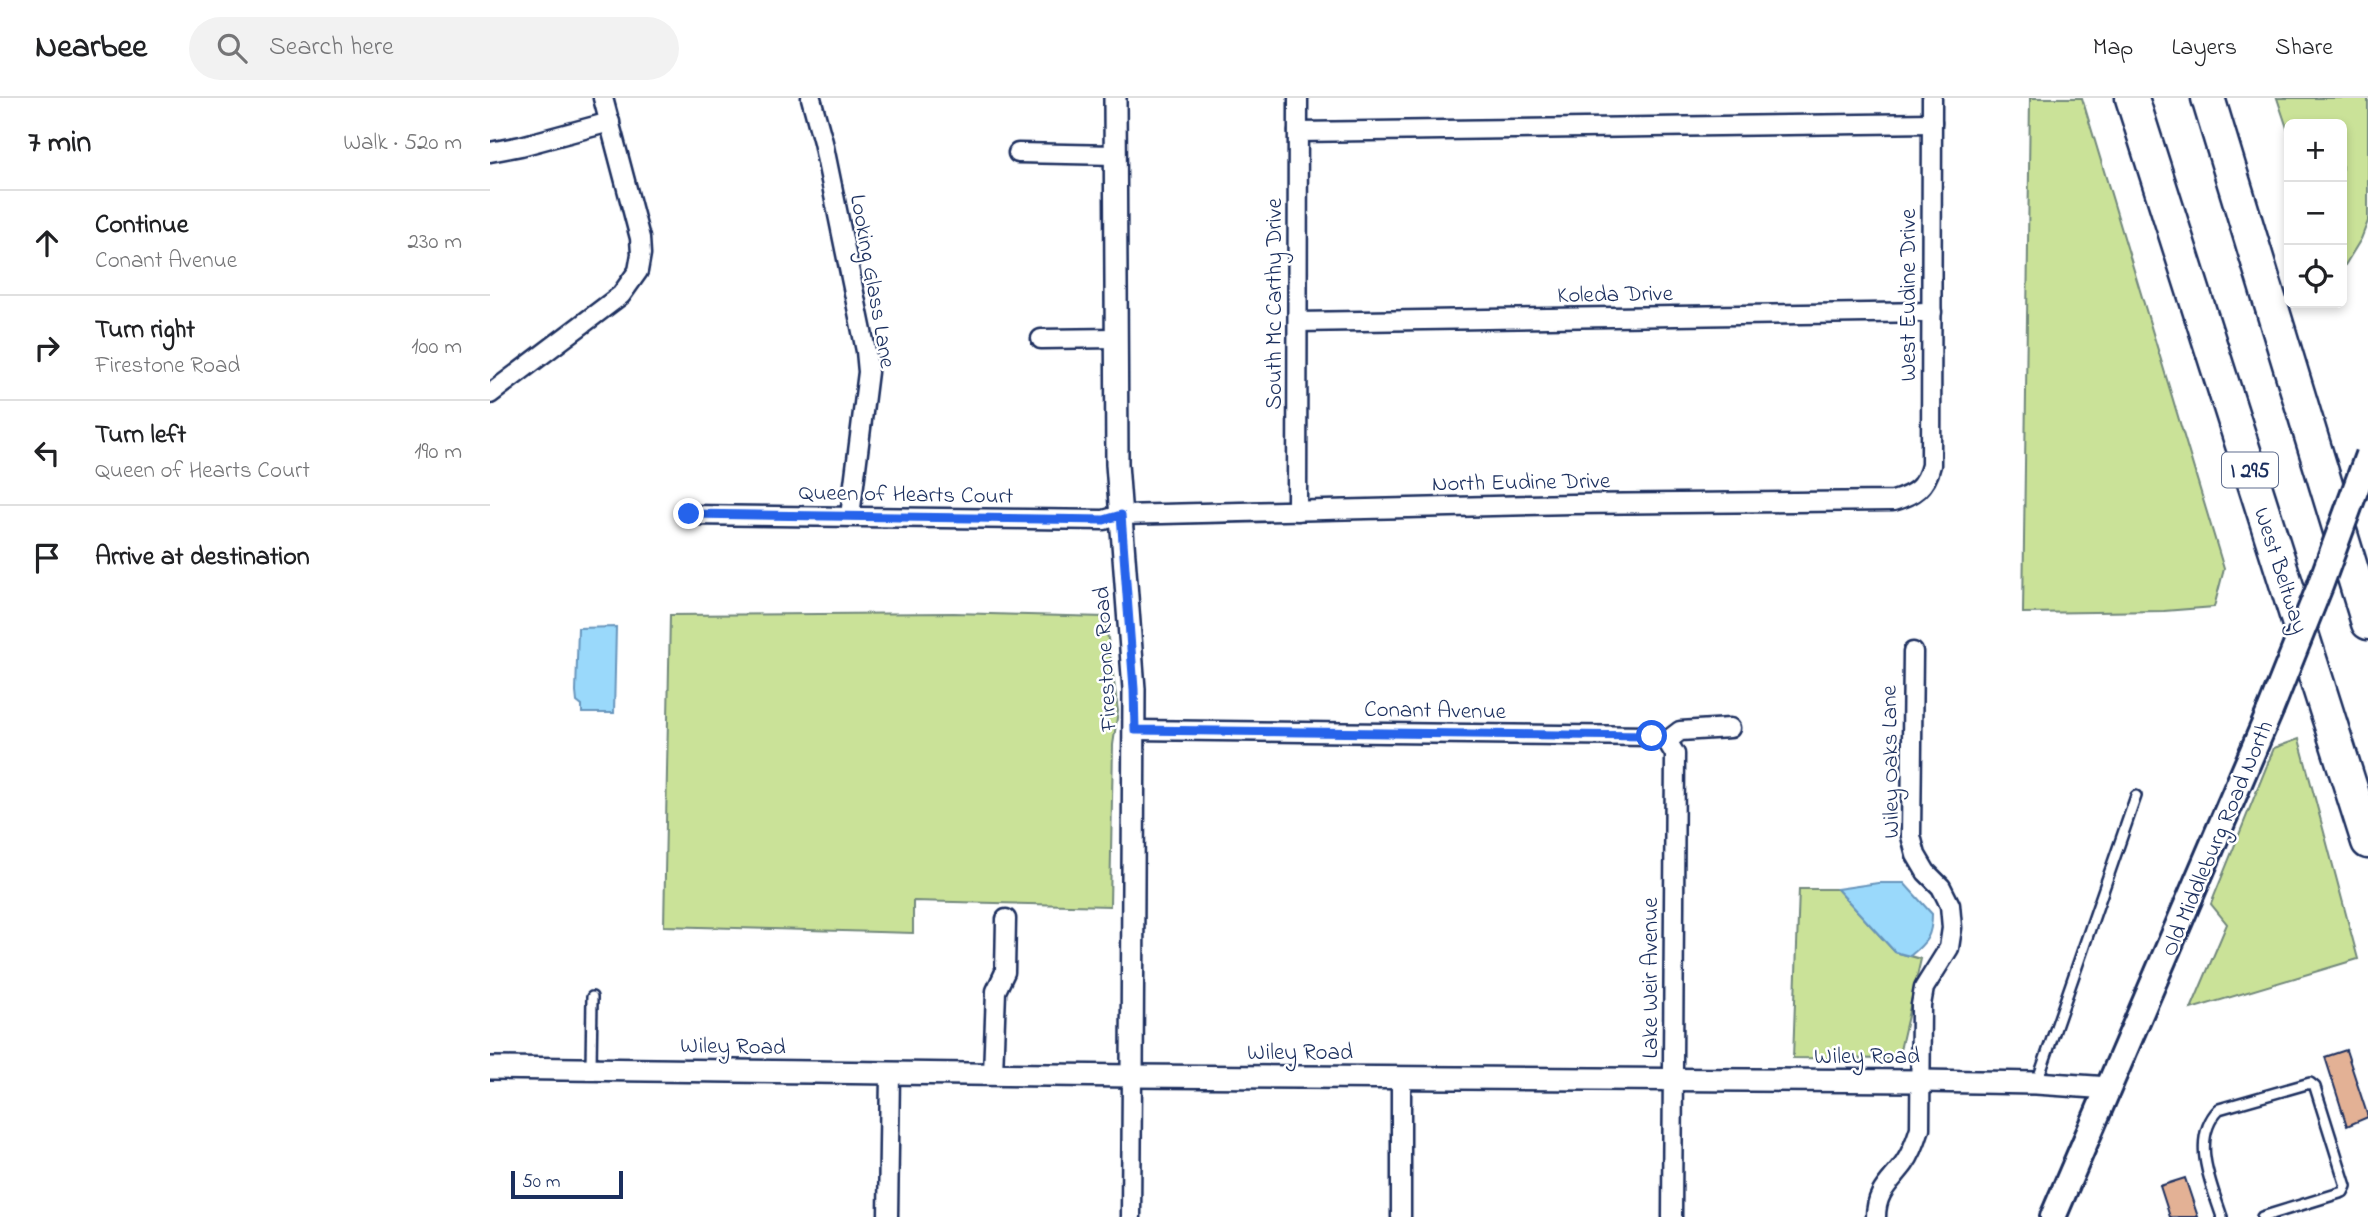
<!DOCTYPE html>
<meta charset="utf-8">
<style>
:root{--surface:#fff;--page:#f2f2f2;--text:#202124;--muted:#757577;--line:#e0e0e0}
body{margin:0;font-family:"Indie Flower",sans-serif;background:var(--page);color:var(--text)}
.controls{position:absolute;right:21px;top:21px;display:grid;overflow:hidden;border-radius:10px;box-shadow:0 4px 10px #0003}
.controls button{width:63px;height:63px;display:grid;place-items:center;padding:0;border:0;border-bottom:2px solid var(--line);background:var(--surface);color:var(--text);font:35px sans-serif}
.scale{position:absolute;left:21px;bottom:18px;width:112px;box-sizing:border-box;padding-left:7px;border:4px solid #1b2f5e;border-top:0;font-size:19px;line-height:24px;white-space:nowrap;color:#1b2f5e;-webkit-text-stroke:5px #fff;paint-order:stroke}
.stop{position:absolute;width:21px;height:21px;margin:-16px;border:5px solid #2563eb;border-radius:50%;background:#fff}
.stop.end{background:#2563eb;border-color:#fff;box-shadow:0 2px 7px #0008}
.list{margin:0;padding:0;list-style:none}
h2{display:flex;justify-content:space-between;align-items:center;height:91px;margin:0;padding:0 28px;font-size:30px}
h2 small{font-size:23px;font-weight:400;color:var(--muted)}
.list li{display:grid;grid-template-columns:46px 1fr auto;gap:21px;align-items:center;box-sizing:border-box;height:105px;padding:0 28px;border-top:2px solid var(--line)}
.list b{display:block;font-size:26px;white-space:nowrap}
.list p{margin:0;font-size:23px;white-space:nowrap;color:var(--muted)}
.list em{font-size:23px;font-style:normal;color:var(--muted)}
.icon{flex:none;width:38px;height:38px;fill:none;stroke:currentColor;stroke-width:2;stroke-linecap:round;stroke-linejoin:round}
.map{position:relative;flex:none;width:1878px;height:1119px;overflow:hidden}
header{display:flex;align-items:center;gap:42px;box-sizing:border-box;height:98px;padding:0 35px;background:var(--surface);border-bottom:2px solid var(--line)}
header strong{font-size:33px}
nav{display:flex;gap:38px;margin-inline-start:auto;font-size:24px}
.search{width:490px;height:63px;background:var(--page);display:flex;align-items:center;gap:18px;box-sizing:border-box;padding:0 24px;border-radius:38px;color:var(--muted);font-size:26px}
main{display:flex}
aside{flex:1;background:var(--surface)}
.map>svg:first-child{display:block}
.green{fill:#cae298;stroke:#72887b;stroke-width:2}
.water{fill:#9ad9fb;stroke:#6795bc;stroke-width:2}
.building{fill:#e3b195;stroke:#1b2f5e;stroke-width:2}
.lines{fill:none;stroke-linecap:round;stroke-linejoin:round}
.service-casing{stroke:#1b2f5e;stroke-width:14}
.minor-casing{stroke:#1b2f5e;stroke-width:23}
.tertiary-casing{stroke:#1b2f5e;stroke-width:26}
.secondary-casing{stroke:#1b2f5e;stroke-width:30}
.motorway-casing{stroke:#1b2f5e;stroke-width:37}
.service{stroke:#fff;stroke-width:9}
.minor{stroke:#fff;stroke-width:18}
.tertiary{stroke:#fff;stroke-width:21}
.secondary{stroke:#fff;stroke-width:24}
.motorway{stroke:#fff;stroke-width:32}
.secondary-bridge-casing{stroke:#1b2f5e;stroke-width:30;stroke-linecap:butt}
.secondary-bridge{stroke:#fff;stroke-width:24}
.route{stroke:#2563eb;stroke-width:9}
.labels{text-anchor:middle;stroke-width:5;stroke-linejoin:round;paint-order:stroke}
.shield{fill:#fff;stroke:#5f6d8e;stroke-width:2}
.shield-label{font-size:21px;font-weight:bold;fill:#1b2f5e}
.street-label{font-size:23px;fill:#1b2f5e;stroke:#fff}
</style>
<header>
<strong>Nearbee</strong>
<div class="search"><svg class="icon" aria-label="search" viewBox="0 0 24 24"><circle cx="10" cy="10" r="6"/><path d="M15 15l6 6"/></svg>Search here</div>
<nav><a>Map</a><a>Layers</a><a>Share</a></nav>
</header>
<main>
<aside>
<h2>7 min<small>Walk · 520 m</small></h2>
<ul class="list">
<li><svg class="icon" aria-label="ahead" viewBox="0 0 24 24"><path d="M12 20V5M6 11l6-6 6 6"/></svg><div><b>Continue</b><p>Conant Avenue</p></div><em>230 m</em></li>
<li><svg class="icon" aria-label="right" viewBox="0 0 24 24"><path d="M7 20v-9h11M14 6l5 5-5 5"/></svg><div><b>Turn right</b><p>Firestone Road</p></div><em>100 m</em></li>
<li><svg class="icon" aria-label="left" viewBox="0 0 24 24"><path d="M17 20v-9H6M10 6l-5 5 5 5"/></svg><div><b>Turn left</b><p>Queen of Hearts Court</p></div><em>190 m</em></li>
<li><svg class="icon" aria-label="arrive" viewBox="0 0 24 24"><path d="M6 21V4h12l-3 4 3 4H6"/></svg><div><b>Arrive at destination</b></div></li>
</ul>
</aside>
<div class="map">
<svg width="1878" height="1119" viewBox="0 0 1878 1119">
<rect width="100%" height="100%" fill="#fff"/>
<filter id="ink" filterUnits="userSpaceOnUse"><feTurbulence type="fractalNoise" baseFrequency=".0143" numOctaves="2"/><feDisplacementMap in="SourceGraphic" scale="14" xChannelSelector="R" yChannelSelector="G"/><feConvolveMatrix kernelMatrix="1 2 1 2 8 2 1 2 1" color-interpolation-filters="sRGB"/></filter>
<g filter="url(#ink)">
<g class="green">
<path d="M1540,0H1592L1734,471L1724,509L1674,513L1533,515Z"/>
<path d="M1787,0H1878V123L1871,141L1852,172V26H1799V36Z"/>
<path d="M464,515L615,519L628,613L623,647L620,808L423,803V835L174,828L180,517Z"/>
<path d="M1809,641L1868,861L1701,911L1737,826L1721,806L1784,650Z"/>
<path d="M1309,791H1347L1405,854L1431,861L1408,961L1303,960Z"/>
</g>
<g class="water">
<path d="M126,529L124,615H92V608L87,604L86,594L88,530Z"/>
<path d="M1388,785H1414L1442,816C1442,838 1437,844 1420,858L1405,854L1347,791Z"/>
</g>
<g class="building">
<path d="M1856,952L1878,1019L1857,1028L1835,959Z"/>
<path d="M1695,1080L1708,1119H1680L1670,1088Z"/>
</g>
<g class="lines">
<defs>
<g id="service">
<path d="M101,970L102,899"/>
<path d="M1547,984L1646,698"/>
<path d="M1732,1119C1721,1085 1700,1041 1729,1011L1820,985L1825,989L1856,1088L1853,1094L1772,1119"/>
</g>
<g id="minor">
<path d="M321,0L333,44L376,253L378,274L360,418"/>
<path d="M808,34L1442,25"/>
<path d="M0,54L31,48L120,24"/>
<path d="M528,55L625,57"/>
<path d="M808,224L1442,214"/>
<path d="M551,241L626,240"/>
<path d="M0,296L131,197L148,173L151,156L150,140L113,0"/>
<path d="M807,413L808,0"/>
<path d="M199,417L614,422L631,417L1082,406L1403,403C1424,397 1436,389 1441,367L1442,0"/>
<path d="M645,632L1162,638L1177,643"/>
<path d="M1177,643L1185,656L1182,1119"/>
<path d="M1177,643L1190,633L1240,630"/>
<path d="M503,976L506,893L515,874L516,821"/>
<path d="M911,980V1119"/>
<path d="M398,1119L400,975"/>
<path d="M641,1119L642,978"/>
<path d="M1386,1119C1386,1093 1400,1085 1414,1066C1422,1055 1426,1043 1430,1030L1431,907L1434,890L1459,850L1462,830L1460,807L1451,789L1436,774L1426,757L1421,738L1423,554"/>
</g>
<g id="tertiary">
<path d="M625,0L627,366L644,591L642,978"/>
<path d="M0,970L642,978L1431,983L1546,985L1619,990"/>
</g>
<path id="secondary" d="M1563,1119L1780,613"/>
<g id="motorway">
<path d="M1642,0L1878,744"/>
<path d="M1718,0L1878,525"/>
</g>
</defs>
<use href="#service" class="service-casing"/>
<use href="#minor" class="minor-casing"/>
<use href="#tertiary" class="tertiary-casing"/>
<use href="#secondary" class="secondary-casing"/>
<use href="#motorway" class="motorway-casing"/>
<use href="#service" class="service"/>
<use href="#minor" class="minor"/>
<use href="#tertiary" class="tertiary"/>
<use href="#secondary" class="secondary"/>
<use href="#motorway" class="motorway"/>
<defs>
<path id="secondary-bridge" d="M1780,613L1830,488L1878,357"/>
</defs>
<use href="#secondary-bridge" class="secondary-bridge-casing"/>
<use href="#secondary-bridge" class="secondary-bridge"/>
</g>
</g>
<g class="lines" filter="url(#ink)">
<path class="route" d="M199,416L614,422L631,417L644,591L645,632L1162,638"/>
</g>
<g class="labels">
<rect class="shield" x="1732" y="354.5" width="56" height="35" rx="5"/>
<g class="shield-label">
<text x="1760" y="379">I 295</text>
</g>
<g class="street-label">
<text transform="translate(384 183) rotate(80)" y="8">Looking Glass Lane</text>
<text transform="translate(1125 195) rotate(-1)" y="8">Koleda Drive</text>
<text transform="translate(1417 197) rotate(-90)" y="8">West Eudine Drive</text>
<text transform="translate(783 206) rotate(-90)" y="8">South Mc Carthy Drive</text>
<text transform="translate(1031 383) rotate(-1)" y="8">North Eudine Drive</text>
<text transform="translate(416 395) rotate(1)" y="8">Queen of Hearts Court</text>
<text transform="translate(1792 472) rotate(72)" y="8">West Beltway</text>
<text transform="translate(614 561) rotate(-93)" y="8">Firestone Road</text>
<text transform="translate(945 611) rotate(1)" y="8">Conant Avenue</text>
<text transform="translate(1399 664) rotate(-91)" y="8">Wiley Oaks Lane</text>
<text transform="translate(1726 740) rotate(-67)" y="8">Old Middleburg Road North</text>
<text transform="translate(1159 880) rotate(-90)" y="8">Lake Weir Avenue</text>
<text transform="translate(243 947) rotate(1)" y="8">Wiley Road</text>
<text x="810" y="961">Wiley Road</text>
<text x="1377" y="965">Wiley Road</text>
</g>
</g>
</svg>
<div class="controls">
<button>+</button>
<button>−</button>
<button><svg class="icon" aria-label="locate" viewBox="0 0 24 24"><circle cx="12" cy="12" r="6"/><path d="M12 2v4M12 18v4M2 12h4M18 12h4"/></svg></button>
</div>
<div class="scale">50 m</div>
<div class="stop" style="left:1162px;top:638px"></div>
<div class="stop end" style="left:199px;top:416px"></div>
</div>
</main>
